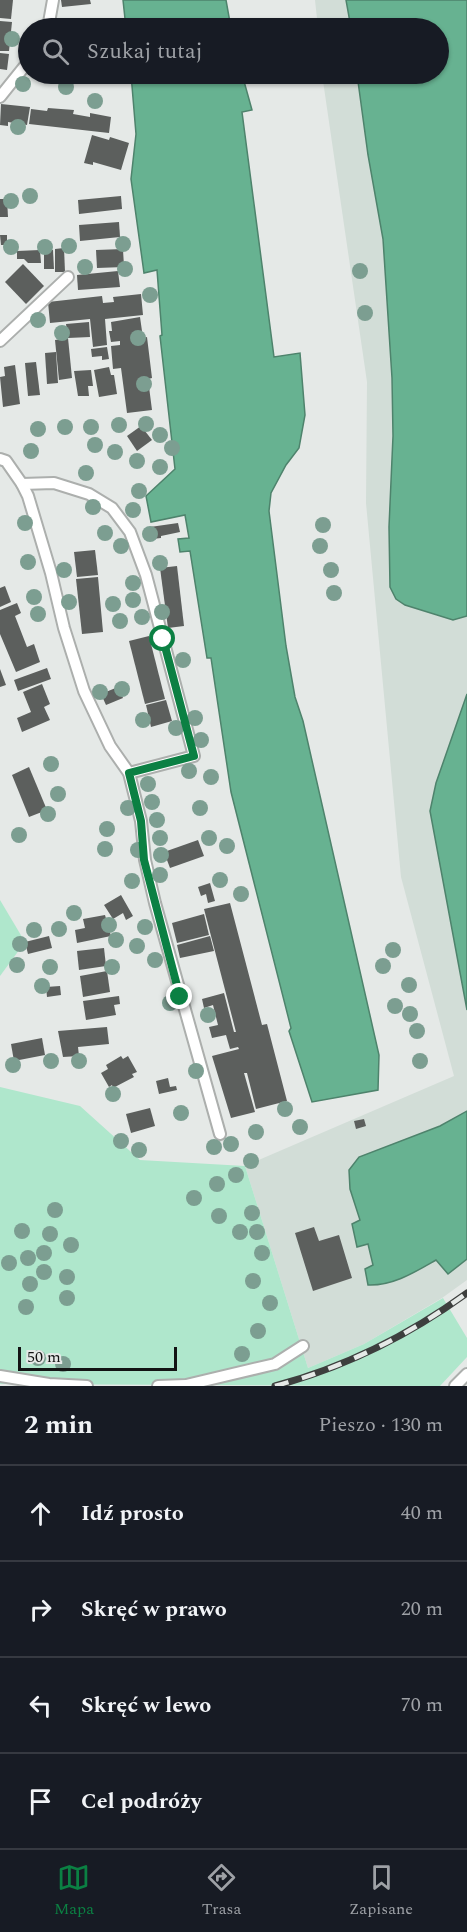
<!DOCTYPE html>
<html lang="pl">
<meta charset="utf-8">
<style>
:root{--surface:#171b24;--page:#20242c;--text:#f1f3f6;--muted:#9ea1a6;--line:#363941;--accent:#0b8043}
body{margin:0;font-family:Spectral,serif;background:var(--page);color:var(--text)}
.scale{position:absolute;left:18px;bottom:15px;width:159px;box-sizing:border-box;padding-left:6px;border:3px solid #131414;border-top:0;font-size:16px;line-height:21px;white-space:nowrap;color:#131414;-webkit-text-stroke:4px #e5e9e7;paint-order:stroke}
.stop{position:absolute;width:18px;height:18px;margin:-14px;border:4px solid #0b8043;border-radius:50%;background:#fff}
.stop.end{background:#0b8043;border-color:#fff;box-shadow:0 2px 6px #0008}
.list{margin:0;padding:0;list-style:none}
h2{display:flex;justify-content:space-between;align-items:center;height:78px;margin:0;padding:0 24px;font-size:26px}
h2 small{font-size:20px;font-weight:400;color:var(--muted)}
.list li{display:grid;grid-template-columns:39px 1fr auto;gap:18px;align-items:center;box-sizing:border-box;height:96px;padding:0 24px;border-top:2px solid var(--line)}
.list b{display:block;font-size:22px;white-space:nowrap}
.list em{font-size:20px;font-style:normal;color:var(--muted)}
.icon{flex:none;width:33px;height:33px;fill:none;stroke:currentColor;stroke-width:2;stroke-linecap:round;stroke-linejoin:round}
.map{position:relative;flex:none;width:467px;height:1386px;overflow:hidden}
.search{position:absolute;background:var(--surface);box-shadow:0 2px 4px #0004;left:18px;right:18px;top:18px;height:66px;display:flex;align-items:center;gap:15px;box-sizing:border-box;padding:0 21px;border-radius:33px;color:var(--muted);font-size:22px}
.sheet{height:462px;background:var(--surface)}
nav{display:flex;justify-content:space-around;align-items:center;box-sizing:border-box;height:84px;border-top:2px solid var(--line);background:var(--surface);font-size:16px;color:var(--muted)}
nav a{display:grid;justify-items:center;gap:3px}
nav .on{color:var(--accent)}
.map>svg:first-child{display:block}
.built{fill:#d2ddd7}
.green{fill:#afe7cc}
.water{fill:#67b291;stroke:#4e836c;stroke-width:1.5}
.building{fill:#5c5f5d}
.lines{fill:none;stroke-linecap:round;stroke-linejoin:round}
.service-casing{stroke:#acafad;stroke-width:14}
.service{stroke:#fff;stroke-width:10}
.rail-casing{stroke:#3d3f3e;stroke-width:7}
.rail{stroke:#e5e9e7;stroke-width:4.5;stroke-dasharray:14;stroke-linecap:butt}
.tree{fill:#7c9e91}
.route{stroke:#0b8043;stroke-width:8}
</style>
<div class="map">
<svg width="467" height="1386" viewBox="0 0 467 1386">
<rect width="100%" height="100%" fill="#e5e9e7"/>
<path class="built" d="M315,0H467V1280L442,1298L364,1344L308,1368L245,1166L454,1076L401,877L366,503L367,382L322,74H438V28H318Z"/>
<g class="green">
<path d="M0,900L25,942L0,976Z"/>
<path d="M0,1087L80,1106L140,1160L245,1166L308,1368L364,1344L443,1298L467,1338V1357L440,1386L0,1384Z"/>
</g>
<g class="water">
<path d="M123,0H226L231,28H126Z"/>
<path d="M346,0H467V616L453,620L405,605L396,599L390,587L389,527L393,436L392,378L383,239L368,155L357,74H438V28H351Z"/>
<path d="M131,74H242L252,110L242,112L274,357L300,353L305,415L299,448L286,465L271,493L269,511L286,646L295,697L303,721L379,1055L378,1090L312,1102L289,1031L291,1028L231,792L211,658H207L190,551L180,552L178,539L189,538L185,515L151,522L146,496L175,469L160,336L162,335L157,270L144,273L131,179L136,134Z"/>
<path d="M467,694V1010L430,811L436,783Z"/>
<path d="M467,1111V1259L448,1274L436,1260C415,1272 393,1286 368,1285L365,1269L373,1265L368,1244L357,1247L352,1224L360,1220L350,1189L349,1170L359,1157L440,1126Z"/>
</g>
<g class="building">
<path d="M0,0H13L11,19L0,18Z"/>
<path d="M61,0H90L91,4L62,7Z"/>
<path d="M0,21L12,22L9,51H0Z"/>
<path d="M0,53L9,54L7,70L0,69Z"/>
<path d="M1,104L30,107L27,125L8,122V126L0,125Z"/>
<path d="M48,108L74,110L73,114L90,117V113L111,117L109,133L29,124L31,109L47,111Z"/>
<path d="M92,135L109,140L110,137L129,143L121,170L93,162V165L84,163Z"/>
<path d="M121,196L122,209L79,214L78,200Z"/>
<path d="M0,199H7L8,217H0Z"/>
<path d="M119,222L120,237L80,241L79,225Z"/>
<path d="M0,235H7V245H1Z"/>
<path d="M64,248L65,272H55V249Z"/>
<path d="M123,249L124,267L97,268L96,250Z"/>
<path d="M40,250L41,263H28L24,259H17V251Z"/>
<path d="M44,250H53L54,269H44Z"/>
<path d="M23,264L44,286L26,304L5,282Z"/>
<path d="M118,271L120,287L78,290L77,275Z"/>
<path d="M141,294L143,315L105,319L107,345L93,347L90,319L50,323L48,302L102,296L103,303L114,302L113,297Z"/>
<path d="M140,317L143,338L147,337L152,378L148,379L152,410L127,413L121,368L113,369L111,346L120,345V341L111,342L109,331H112L111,322Z"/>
<path d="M89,322L90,337L68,338L66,324Z"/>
<path d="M68,338L72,378L59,380L55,340Z"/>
<path d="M107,347L109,359L102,360V356L92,357L91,349Z"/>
<path d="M56,352L58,383L47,384L45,353Z"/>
<path d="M36,362L40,395L28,396L25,363Z"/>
<path d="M15,365L20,404L3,407L0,377L5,376L4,367Z"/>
<path d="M109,367L111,375H114L117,394L99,397L94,370Z"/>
<path d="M91,370L93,386H88L89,396H78L74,371Z"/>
<path d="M141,426L152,440L137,451L127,436Z"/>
<path d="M178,523L180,532L161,536V538L152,539L150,527Z"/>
<path d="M95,550L98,575L77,577L74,552Z"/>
<path d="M177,566L184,626L168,628L160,568Z"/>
<path d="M98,577L103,632L82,634L76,579Z"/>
<path d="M5,586L11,602L0,607V588Z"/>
<path d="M17,603L21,613L15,616L27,647L34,644L40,662L16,672L0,634V610Z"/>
<path d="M149,636L165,699L145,704L129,641Z"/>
<path d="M47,668L51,679L18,691L14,680Z"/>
<path d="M0,669L6,685L0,687Z"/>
<path d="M42,684L50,704L44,707L50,720L22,732L17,718L31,712L23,692Z"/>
<path d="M118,687L123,698L106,705L101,694Z"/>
<path d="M166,700L172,721L151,727L146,705Z"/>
<path d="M29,767L47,810L29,817L12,775Z"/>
<path d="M198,840L204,856L170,868L164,852Z"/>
<path d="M210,883L215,901L208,903L206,894L201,896L198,887Z"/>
<path d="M121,895L133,916L126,920L123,913L113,919L104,905Z"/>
<path d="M230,903L262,1025L267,1024L287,1101L256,1109L247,1073H244L255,1112L231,1118L212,1056L239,1049L238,1047L230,1049L226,1035L212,1038L209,1027L218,1025L213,1005L204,1008L202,999L224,993L234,1032H236L204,909Z"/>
<path d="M204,914L209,935L177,943L172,923Z"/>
<path d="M105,915L111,936L77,943L75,930L85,928L83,919Z"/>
<path d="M49,936L52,948L28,954L25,942Z"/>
<path d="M210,936L214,951L180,958L177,945Z"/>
<path d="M104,948L106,966L79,970L77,951Z"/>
<path d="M107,971L110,992L83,997L80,976Z"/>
<path d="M60,986L61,995L47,997L46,987Z"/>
<path d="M119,996L120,1004L114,1005L116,1015L86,1020L83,1001Z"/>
<path d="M107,1027L109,1044L78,1047L79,1056L63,1057L58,1031Z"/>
<path d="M42,1038L45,1055L14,1061L11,1044Z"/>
<path d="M121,1056L123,1059L128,1056L137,1072L132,1074L134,1077L113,1088L112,1085L109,1087L101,1073L108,1069L106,1065Z"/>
<path d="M168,1078L170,1087L176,1086L177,1090L159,1094L156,1081Z"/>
<path d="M150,1108L155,1126L131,1133L126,1114Z"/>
<path d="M364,1119L366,1126L356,1129L354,1121Z"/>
<path d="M314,1227L319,1241L339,1235L352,1278L313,1291L295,1233Z"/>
</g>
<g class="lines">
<defs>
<g id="service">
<path d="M48,28L53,0"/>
<path d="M0,97L28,62"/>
<path d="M0,341L68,277"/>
<path d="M0,459L6,461L22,484L54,483L89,494L112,508L130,532L146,575L194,756L129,773"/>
<path d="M22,484L28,496L51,573L64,628L84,691L110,746L129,773L141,821L145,860L155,903L220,1134"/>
<path d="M0,1376L49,1384L87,1386"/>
<path d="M158,1386L186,1385L275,1364L303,1346"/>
<path d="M455,1386L467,1374"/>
</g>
</defs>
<use href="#service" class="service-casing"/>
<use href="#service" class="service"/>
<defs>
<path id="rail" d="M275,1386C345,1367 408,1336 467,1293"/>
</defs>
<use href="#rail" class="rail-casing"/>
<use href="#rail" class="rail"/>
</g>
<g class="tree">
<circle cx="12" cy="39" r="8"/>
<circle cx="23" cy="84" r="8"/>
<circle cx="66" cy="87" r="8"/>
<circle cx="95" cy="101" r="8"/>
<circle cx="18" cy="127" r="8"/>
<circle cx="30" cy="196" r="8"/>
<circle cx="11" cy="201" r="8"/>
<circle cx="123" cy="244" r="8"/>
<circle cx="69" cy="246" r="8"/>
<circle cx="11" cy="247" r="8"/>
<circle cx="45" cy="247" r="8"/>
<circle cx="85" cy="267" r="8"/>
<circle cx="125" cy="269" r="8"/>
<circle cx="360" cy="271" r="8"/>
<circle cx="150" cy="295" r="8"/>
<circle cx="365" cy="313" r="8"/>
<circle cx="38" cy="320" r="8"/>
<circle cx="62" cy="333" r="8"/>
<circle cx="138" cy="338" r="8"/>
<circle cx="144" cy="384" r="8"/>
<circle cx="146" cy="424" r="8"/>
<circle cx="119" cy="425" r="8"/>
<circle cx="65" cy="427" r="8"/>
<circle cx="91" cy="427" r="8"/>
<circle cx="38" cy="429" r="8"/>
<circle cx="160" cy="435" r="8"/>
<circle cx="95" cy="445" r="8"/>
<circle cx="172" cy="448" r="8"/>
<circle cx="31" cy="451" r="8"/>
<circle cx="115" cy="452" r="8"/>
<circle cx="137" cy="461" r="8"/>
<circle cx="160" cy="467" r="8"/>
<circle cx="86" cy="473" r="8"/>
<circle cx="139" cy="491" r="8"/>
<circle cx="93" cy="507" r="8"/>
<circle cx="133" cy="510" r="8"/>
<circle cx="25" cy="523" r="8"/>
<circle cx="323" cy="525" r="8"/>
<circle cx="105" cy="533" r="8"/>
<circle cx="150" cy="534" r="8"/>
<circle cx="121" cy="546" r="8"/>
<circle cx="320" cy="546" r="8"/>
<circle cx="28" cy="562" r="8"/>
<circle cx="160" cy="563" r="8"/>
<circle cx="64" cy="570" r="8"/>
<circle cx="331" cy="570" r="8"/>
<circle cx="133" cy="583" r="8"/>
<circle cx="334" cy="593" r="8"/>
<circle cx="34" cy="597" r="8"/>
<circle cx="133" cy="600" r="8"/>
<circle cx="69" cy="602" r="8"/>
<circle cx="113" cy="604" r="8"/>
<circle cx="162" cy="612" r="8"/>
<circle cx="38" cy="614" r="8"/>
<circle cx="142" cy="617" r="8"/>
<circle cx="120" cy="621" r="8"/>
<circle cx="183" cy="660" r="8"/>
<circle cx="122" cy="689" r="8"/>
<circle cx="100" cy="692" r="8"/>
<circle cx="195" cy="718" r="8"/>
<circle cx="143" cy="720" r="8"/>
<circle cx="176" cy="728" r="8"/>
<circle cx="201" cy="740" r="8"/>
<circle cx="51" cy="764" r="8"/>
<circle cx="189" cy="771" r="8"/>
<circle cx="211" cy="777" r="8"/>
<circle cx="148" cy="784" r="8"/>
<circle cx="58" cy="794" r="8"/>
<circle cx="152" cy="802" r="8"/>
<circle cx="128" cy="808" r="8"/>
<circle cx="200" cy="808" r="8"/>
<circle cx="48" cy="814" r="8"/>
<circle cx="157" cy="820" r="8"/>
<circle cx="107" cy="829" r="8"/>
<circle cx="19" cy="835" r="8"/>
<circle cx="160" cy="838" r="8"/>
<circle cx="209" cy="838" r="8"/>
<circle cx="227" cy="846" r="8"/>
<circle cx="105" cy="849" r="8"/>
<circle cx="138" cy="850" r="8"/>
<circle cx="161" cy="855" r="8"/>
<circle cx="160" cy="875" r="8"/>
<circle cx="220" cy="880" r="8"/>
<circle cx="132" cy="881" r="8"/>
<circle cx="241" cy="894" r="8"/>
<circle cx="74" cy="913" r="8"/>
<circle cx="109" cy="925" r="8"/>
<circle cx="145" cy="927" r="8"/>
<circle cx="59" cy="929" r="8"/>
<circle cx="34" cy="930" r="8"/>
<circle cx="116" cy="940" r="8"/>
<circle cx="20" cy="944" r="8"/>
<circle cx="137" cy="946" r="8"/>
<circle cx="393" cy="950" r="8"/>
<circle cx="155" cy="960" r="8"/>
<circle cx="17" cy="965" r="8"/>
<circle cx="383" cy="966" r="8"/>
<circle cx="50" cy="967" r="8"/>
<circle cx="112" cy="967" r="8"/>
<circle cx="409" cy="985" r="8"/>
<circle cx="42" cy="986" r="8"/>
<circle cx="170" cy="1003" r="8"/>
<circle cx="395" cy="1006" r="8"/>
<circle cx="410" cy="1014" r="8"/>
<circle cx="208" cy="1015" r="8"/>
<circle cx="417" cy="1031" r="8"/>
<circle cx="51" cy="1061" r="8"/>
<circle cx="79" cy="1061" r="8"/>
<circle cx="420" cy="1061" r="8"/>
<circle cx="13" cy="1065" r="8"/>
<circle cx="196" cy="1071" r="8"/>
<circle cx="113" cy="1094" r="8"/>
<circle cx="285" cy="1109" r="8"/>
<circle cx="181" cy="1113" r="8"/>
<circle cx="300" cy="1127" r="8"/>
<circle cx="256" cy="1132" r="8"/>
<circle cx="121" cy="1141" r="8"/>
<circle cx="231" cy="1144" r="8"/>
<circle cx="214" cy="1147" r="8"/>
<circle cx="139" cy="1150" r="8"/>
<circle cx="251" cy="1161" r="8"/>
<circle cx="236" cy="1175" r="8"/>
<circle cx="217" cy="1184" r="8"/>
<circle cx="194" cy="1198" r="8"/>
<circle cx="55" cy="1210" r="8"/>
<circle cx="252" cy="1213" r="8"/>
<circle cx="219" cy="1216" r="8"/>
<circle cx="22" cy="1231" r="8"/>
<circle cx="240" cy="1232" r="8"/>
<circle cx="257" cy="1232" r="8"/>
<circle cx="50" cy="1234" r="8"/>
<circle cx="71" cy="1245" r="8"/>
<circle cx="44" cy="1253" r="8"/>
<circle cx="262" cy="1253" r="8"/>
<circle cx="28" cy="1258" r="8"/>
<circle cx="9" cy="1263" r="8"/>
<circle cx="44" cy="1272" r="8"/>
<circle cx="67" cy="1277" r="8"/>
<circle cx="253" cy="1281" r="8"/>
<circle cx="30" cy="1284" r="8"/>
<circle cx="67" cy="1298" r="8"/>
<circle cx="270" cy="1303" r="8"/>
<circle cx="26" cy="1307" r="8"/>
<circle cx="258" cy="1331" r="8"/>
<circle cx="242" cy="1354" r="8"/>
<circle cx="38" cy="1358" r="8"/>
<circle cx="63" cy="1364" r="8"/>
</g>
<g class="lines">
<path class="route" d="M163,639L194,756L129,773L141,821L144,860L180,997"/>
</g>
</svg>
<div class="scale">50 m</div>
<div class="stop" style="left:163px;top:639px"></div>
<div class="stop end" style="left:180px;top:997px"></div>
<div class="search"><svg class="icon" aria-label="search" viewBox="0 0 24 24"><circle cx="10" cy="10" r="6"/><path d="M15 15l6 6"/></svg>Szukaj tutaj</div>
</div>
<section class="sheet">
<h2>2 min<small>Pieszo · 130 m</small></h2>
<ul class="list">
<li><svg class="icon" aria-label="ahead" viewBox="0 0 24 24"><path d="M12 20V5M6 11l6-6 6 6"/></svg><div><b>Idź prosto</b></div><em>40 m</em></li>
<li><svg class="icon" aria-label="right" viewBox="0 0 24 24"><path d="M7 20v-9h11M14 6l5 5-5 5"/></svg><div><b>Skręć w prawo</b></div><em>20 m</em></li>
<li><svg class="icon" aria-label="left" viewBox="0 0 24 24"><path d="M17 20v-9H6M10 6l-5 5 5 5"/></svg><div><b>Skręć w lewo</b></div><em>70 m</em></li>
<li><svg class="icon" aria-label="arrive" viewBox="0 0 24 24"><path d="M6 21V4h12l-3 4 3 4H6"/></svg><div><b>Cel podróży</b></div></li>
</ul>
</section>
<nav>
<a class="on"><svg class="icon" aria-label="map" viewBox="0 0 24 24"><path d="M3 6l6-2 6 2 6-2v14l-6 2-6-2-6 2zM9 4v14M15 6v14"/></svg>Mapa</a>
<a><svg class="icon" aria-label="directions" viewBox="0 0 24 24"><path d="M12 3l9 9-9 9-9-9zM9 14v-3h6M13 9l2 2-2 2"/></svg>Trasa</a>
<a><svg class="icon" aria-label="saved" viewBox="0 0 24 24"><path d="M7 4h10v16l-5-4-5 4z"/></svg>Zapisane</a>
</nav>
